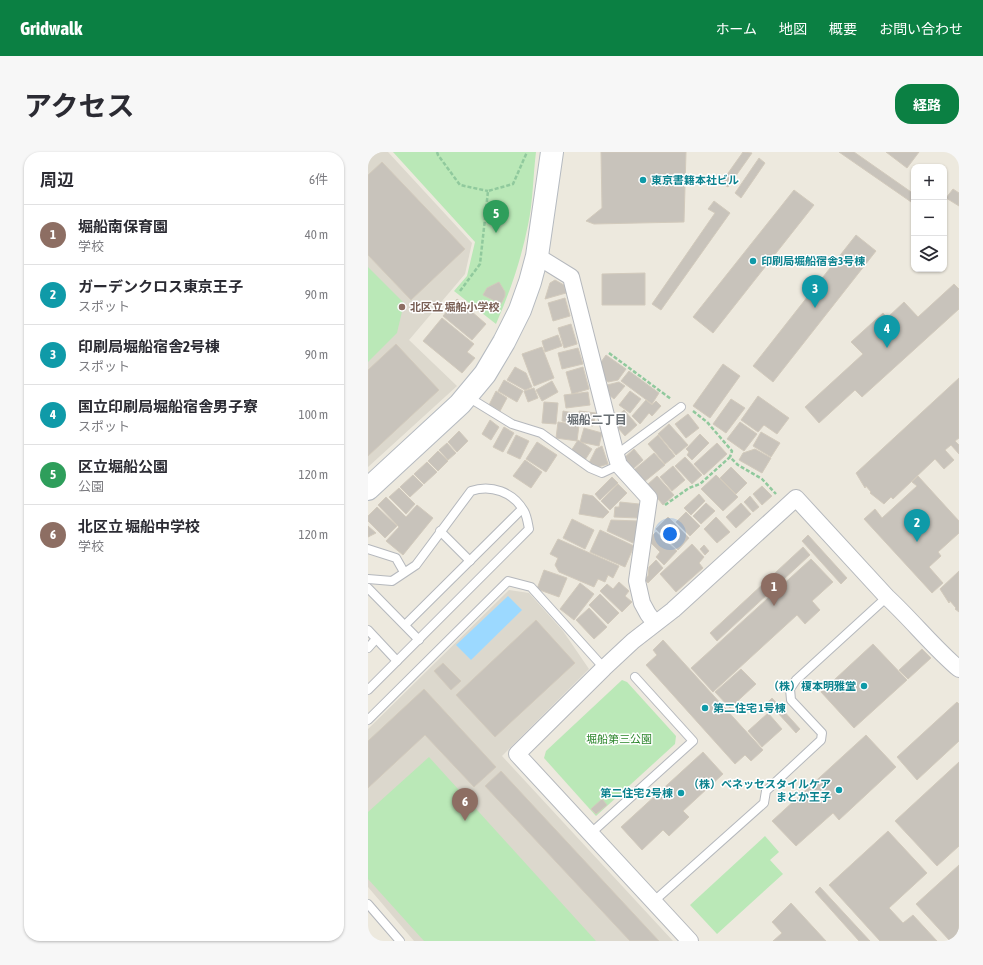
<!DOCTYPE html>
<html lang="ja">
<meta charset="utf-8">
<style>
:root{--surface:#fff;--page:#f7f7f7;--text:#2b2b33;--muted:#7c7c81;--line:#e1e1e2;--accent:#0b8043}
body{margin:0;font-family:"Asap Condensed","Noto Sans JP",sans-serif;background:var(--page);color:var(--text)}
.controls{position:absolute;right:12px;top:12px;display:grid;overflow:hidden;border-radius:8px;box-shadow:0 1px 3px #0004}
.controls button{width:36px;height:36px;display:grid;place-items:center;padding:0;border:0;border-bottom:1px solid var(--line);background:var(--surface);color:var(--text);font:20px sans-serif}
.you{position:absolute;left:302px;top:382px;width:14px;height:14px;margin:-10px;border:3px solid #fff;border-radius:50%;background:#1a73e8;box-shadow:0 0 0 6px #1a73e833}
.badge{display:grid;place-items:center;width:26px;height:26px;border-radius:50%;background:var(--accent);color:#fff;font-size:13px;font-weight:700}
.pin{position:absolute;translate:-50% -33px;filter:drop-shadow(0 1px 2px #0008)}
.pin::after{content:'';position:absolute;top:21px;width:14px;height:12px;background:inherit;clip-path:polygon(0 0,100% 0,50% 100%)}
.list{margin:0;padding:0;list-style:none}
h2{display:flex;justify-content:space-between;align-items:center;height:52px;margin:0;padding:0 16px;font-size:17px}
h2 small{font-size:13px;font-weight:400;color:var(--muted)}
.list li{display:grid;grid-template-columns:26px 1fr auto;gap:12px;align-items:center;box-sizing:border-box;height:60px;padding:0 16px;border-top:1px solid var(--line)}
.list b{display:block;font-size:15px;white-space:nowrap}
.list p{margin:0;font-size:13px;white-space:nowrap;color:var(--muted)}
.list em{font-size:13px;font-style:normal;color:var(--muted)}
.icon{flex:none;width:22px;height:22px;fill:none;stroke:currentColor;stroke-width:2;stroke-linecap:round;stroke-linejoin:round}
.map{position:relative;flex:none;width:591px;height:789px;overflow:hidden;border-radius:16px}
header{display:flex;align-items:center;gap:24px;box-sizing:border-box;height:56px;padding:0 20px;background:var(--accent);color:#fff}
header strong{font-size:19px}
nav{display:flex;gap:22px;margin-inline-start:auto;font-size:14px}
.intro{display:flex;align-items:center;justify-content:space-between;box-sizing:border-box;height:96px;padding:0 24px}
h1{margin:0;font-size:28px}
.button{padding:10px 18px;border-radius:16px;background:var(--accent);color:#fff;font-size:14px;font-weight:700}
main{display:flex;gap:24px;padding:0 24px}
aside{flex:1;background:var(--surface);border-radius:16px;box-shadow:0 1px 3px #0004}
.map>svg:first-child{display:block}
.education{fill:#dcd8cd}
.green{fill:#bae8b7}
.water{fill:#9cd9ff}
.building{fill:#c8c3bb;stroke:#d2cabc}
.lines{fill:none;stroke-linecap:round;stroke-linejoin:round}
.lane-casing{stroke:#b5b8bd;stroke-width:10}
.street-casing{stroke:#b5b8bd;stroke-width:18}
.secondary-casing{stroke:#b5bac0;stroke-width:24}
.path{stroke:#90c99d;stroke-width:2.5;stroke-dasharray:4 2;stroke-linecap:butt}
.lane{stroke:#fff;stroke-width:8}
.street{stroke:#fff;stroke-width:16}
.secondary{stroke:#fff;stroke-width:22}
.culture-dot{fill:#0f9aa8;stroke:#fff;stroke-width:1.5}
.education-dot{fill:#8d6e63;stroke:#fff;stroke-width:1.5}
.labels{text-anchor:middle;stroke-width:3;stroke-linejoin:round;paint-order:stroke}
.culture-label{font-size:11px;font-weight:bold;fill:#0d838f;stroke:#fff;text-anchor:start}
.education-label{font-size:11px;font-weight:bold;fill:#785e54;stroke:#fff;text-anchor:start}
.park-label{font-size:11px;fill:#2c862c;stroke:#fff}
.neighbourhood-label{font-size:12px;font-weight:bold;fill:#696f74;stroke:#fff}
</style>
<header>
<strong>Gridwalk</strong>
<nav><a>ホーム</a><a>地図</a><a>概要</a><a>お問い合わせ</a></nav>
</header>
<div class="intro"><h1>アクセス</h1><a class="button">経路</a></div>
<main>
<aside>
<h2>周辺<small>6件</small></h2>
<ul class="list">
<li><span class="badge" style="background:#8d6e63">1</span><div><b>堀船南保育園</b><p>学校</p></div><em>40 m</em></li>
<li><span class="badge" style="background:#0f9aa8">2</span><div><b>ガーデンクロス東京王子</b><p>スポット</p></div><em>90 m</em></li>
<li><span class="badge" style="background:#0f9aa8">3</span><div><b>印刷局堀船宿舎2号棟</b><p>スポット</p></div><em>90 m</em></li>
<li><span class="badge" style="background:#0f9aa8">4</span><div><b>国立印刷局堀船宿舎男子寮</b><p>スポット</p></div><em>100 m</em></li>
<li><span class="badge" style="background:#2e9e5b">5</span><div><b>区立堀船公園</b><p>公園</p></div><em>120 m</em></li>
<li><span class="badge" style="background:#8d6e63">6</span><div><b>北区立 堀船中学校</b><p>学校</p></div><em>120 m</em></li>
</ul>
</aside>
<div class="map">
<svg width="591" height="789" viewBox="0 0 591 789">
<rect width="100%" height="100%" fill="#ede9de"/>
<g class="education">
<path d="M0,0H20L104,91L97,122L41,188L89,234L0,315Z"/>
<path d="M141,438L161,441L195,479L221,517L134,604L305,789H46L0,735V577Z"/>
</g>
<g class="green">
<path d="M25,0H168C165,24 165,50 160,73C153,108 142,140 128,172L86,139L99,124L107,90Z"/>
<path d="M0,115L36,151L29,181L0,210Z"/>
<path d="M254,528L259,530L308,584L307,592L228,664L176,606L178,599Z"/>
<path d="M61,605L228,789H56L0,727V660Z"/>
<path d="M397,684L411,700L402,708L415,722L349,782L322,753Z"/>
</g>
<path class="water" d="M140,444L154,458L103,508L88,493Z"/>
<g class="building">
<path d="M233,0H318L316,70L226,72L218,69L234,56Z"/>
<path d="M375,0L384,1L360,35L353,31Z"/>
<path d="M471,0H486L546,42V52Z"/>
<path d="M518,0H551L539,16Z"/>
<path d="M391,6L397,11L373,46L367,41Z"/>
<path d="M14,10L97,97L43,148L0,103V23Z"/>
<path d="M585,37L591,41V54L578,46Z"/>
<path d="M426,38L446,53L345,181L325,165Z"/>
<path d="M346,49L362,61L293,158L284,152L347,61L340,57Z"/>
<path d="M488,83L508,99L405,230L385,214Z"/>
<path d="M277,121V153H234V122Z"/>
<path d="M187,128L196,133L198,141L177,147L182,131Z"/>
<path d="M131,130L137,140V144L133,152L115,143L119,136Z"/>
<path d="M586,132L591,137V157L494,245L487,238L451,271L437,255L495,202L483,190L515,161L519,166L536,150L550,165Z"/>
<path d="M197,146L202,164L185,169L180,151Z"/>
<path d="M89,147L118,172L104,188L75,164Z"/>
<path d="M74,166L106,192L99,200L107,206L94,221L55,189Z"/>
<path d="M203,172L209,192L196,196L190,176Z"/>
<path d="M190,183L194,194L177,200L174,189Z"/>
<path d="M28,192L71,238L0,304V218Z"/>
<path d="M174,195L186,226L166,234L154,202Z"/>
<path d="M210,196L215,212L194,217L190,201Z"/>
<path d="M238,203L258,217L250,228L240,230L233,224L231,213Z"/>
<path d="M355,212L372,224L342,266L325,254Z"/>
<path d="M147,215L158,221L164,235L157,238L139,228Z"/>
<path d="M215,215L221,237L204,242L198,220Z"/>
<path d="M261,219L291,241L284,252L253,229Z"/>
<path d="M591,226V286L587,289L591,293V302L583,293L577,298L586,308L576,317L567,307L525,347L523,345L516,352L502,341L503,340L498,334L497,336L488,321Z"/>
<path d="M136,228L155,239L149,250L130,239Z"/>
<path d="M184,229L190,240L174,249L168,238Z"/>
<path d="M251,230L257,234L246,247L241,243L239,233Z"/>
<path d="M166,236L170,246L160,250L156,239Z"/>
<path d="M128,239L139,246L132,259L121,253Z"/>
<path d="M262,239L273,247L262,261L251,253Z"/>
<path d="M220,240L222,253L198,256L196,243Z"/>
<path d="M390,244L421,266L409,282L396,273L390,280L373,268Z"/>
<path d="M363,247L377,256L358,281L345,272Z"/>
<path d="M278,248L284,253L288,249L293,254L284,264L281,261L272,272L264,264Z"/>
<path d="M176,250L190,251L188,272L174,271Z"/>
<path d="M256,258L269,273L257,284L244,269Z"/>
<path d="M195,259L211,262V259L228,261L225,274L194,269Z"/>
<path d="M320,262L331,276L318,286L307,272Z"/>
<path d="M122,268L131,275L123,288L114,282Z"/>
<path d="M190,270L211,273L209,289L188,286Z"/>
<path d="M372,270L389,282L376,299L359,287Z"/>
<path d="M301,272L320,293L308,303L290,282Z"/>
<path d="M136,275L146,281L135,300L125,295Z"/>
<path d="M216,276L234,281L231,294L212,290Z"/>
<path d="M91,279L100,289L89,300L80,290Z"/>
<path d="M393,280L412,291L403,305L385,294Z"/>
<path d="M332,282L341,291L324,308L319,303L321,300L318,297Z"/>
<path d="M148,283L161,289L152,307L139,301Z"/>
<path d="M290,283L307,304L297,312L280,292Z"/>
<path d="M210,288L224,297L217,308L203,299Z"/>
<path d="M169,290L189,303L178,320L158,307Z"/>
<path d="M79,291L88,301L80,308L71,298Z"/>
<path d="M349,291L359,302L336,323L326,312Z"/>
<path d="M234,294L240,312L230,315L221,311L228,297Z"/>
<path d="M266,297L275,308L265,317L256,306Z"/>
<path d="M387,297L403,306L394,321L371,308L375,301Z"/>
<path d="M70,299L80,309L70,319L60,309Z"/>
<path d="M286,301L297,313L276,330L266,318Z"/>
<path d="M317,305L334,323L324,332L307,314Z"/>
<path d="M157,308L174,320L163,336L145,324Z"/>
<path d="M59,310L69,320L56,332L46,322Z"/>
<path d="M305,314L317,328L304,339L292,325Z"/>
<path d="M363,315L379,331L368,342L352,326Z"/>
<path d="M45,323L55,333L42,345L32,335Z"/>
<path d="M348,323L370,345L355,359L333,337Z"/>
<path d="M289,324L306,343L295,353L279,333Z"/>
<path d="M550,324L591,369V381L570,400L573,404L561,415L575,431L564,441L496,367L507,357L514,366L549,334L544,330Z"/>
<path d="M244,325L250,331L232,348L227,342Z"/>
<path d="M250,332L259,341L242,358L233,349Z"/>
<path d="M394,334L404,344L394,353L385,342Z"/>
<path d="M31,336L47,352L38,362L21,345Z"/>
<path d="M215,342L225,344L241,360L235,366L211,362Z"/>
<path d="M331,342L337,349L323,363L316,356Z"/>
<path d="M382,344L391,355L385,360L376,350Z"/>
<path d="M18,345L38,365L49,353L65,366L35,403L18,389L31,375L10,353Z"/>
<path d="M252,350L271,352L270,366L246,365L247,355H251Z"/>
<path d="M338,351L347,359L333,372L325,364Z"/>
<path d="M373,351L383,362L368,376L358,365Z"/>
<path d="M9,355L29,374L17,386L0,369V364Z"/>
<path d="M318,360L332,374L322,384L308,370Z"/>
<path d="M300,365L321,386L310,398L288,377Z"/>
<path d="M348,365L362,380L349,391L336,377Z"/>
<path d="M204,367L226,378L217,397L195,386Z"/>
<path d="M243,368L270,369V380L265,391L239,379Z"/>
<path d="M0,374L8,381L0,385Z"/>
<path d="M232,378L266,394L257,415L222,400Z"/>
<path d="M288,380L309,399L296,413L288,405L292,400L280,388Z"/>
<path d="M440,383L479,426L473,432L434,389Z"/>
<path d="M190,387L251,414L245,426L240,423L237,430L230,427L226,435L191,420L187,413L190,406L182,402Z"/>
<path d="M324,392L336,405L331,411L335,416L308,440L292,422Z"/>
<path d="M336,393L341,399L337,403L332,397Z"/>
<path d="M435,395L442,403L349,489L342,481Z"/>
<path d="M443,407L465,430L444,449L452,458L437,472L429,463L345,540L323,516Z"/>
<path d="M288,408L295,416L280,431L276,427L280,424L281,415Z"/>
<path d="M176,418L199,426L191,445L169,437Z"/>
<path d="M591,419V460L587,457L588,456L582,449L581,451L572,437Z"/>
<path d="M251,430L261,439L257,444L264,450L254,460L232,439L239,432L245,437Z"/>
<path d="M212,431L226,442L206,468L192,457Z"/>
<path d="M232,442L251,461L240,472L221,453Z"/>
<path d="M221,456L239,475L226,487L208,468Z"/>
<path d="M168,468L207,511L127,585L88,543Z"/>
<path d="M295,488L395,598L383,609L377,603L367,612L278,513L289,503L285,498Z"/>
<path d="M505,492L539,528L486,576L453,540Z"/>
<path d="M554,497L563,506L540,527L531,518Z"/>
<path d="M75,511L93,529L83,538L66,519Z"/>
<path d="M373,517L388,532L362,556L347,540Z"/>
<path d="M56,537L128,615L106,635L57,583L0,636V589Z"/>
<path d="M404,546L432,577L428,581L400,550Z"/>
<path d="M589,550L591,552V589L549,628L529,605Z"/>
<path d="M400,561L414,577L394,595L380,579Z"/>
<path d="M498,583L528,615L471,668L465,661L428,694L404,669Z"/>
<path d="M335,600L355,622L315,659L321,665L301,684L295,678L274,698L253,675Z"/>
<path d="M591,610V694L569,714L527,669Z"/>
<path d="M133,619L291,789H262L117,634Z"/>
<path d="M234,647L239,653L228,662L223,657Z"/>
<path d="M520,679L559,721L521,756L535,771L545,763L569,789H512L461,733Z"/>
<path d="M591,713V789H582L548,752Z"/>
<path d="M452,735L502,789H491L447,740Z"/>
<path d="M423,751L458,789H405L414,781L404,770Z"/>
</g>
<g class="lines">
<defs>
<g id="lane">
<path d="M100,245L144,272L173,281L222,316L234,321L251,313"/>
<path d="M248,303L313,255"/>
<path d="M72,379L102,409"/>
<path d="M0,397L28,406L36,420"/>
<path d="M0,427L24,429L48,413L103,339C123,332 145,340 156,359C159,364 160,372 161,377L0,538"/>
<path d="M0,436L51,488"/>
<path d="M37,473L154,357"/>
<path d="M0,478L29,509"/>
<path d="M0,496L8,487"/>
<path d="M0,568L140,429L163,435L236,516"/>
<path d="M222,682L325,589L267,525"/>
<path d="M285,750L396,651L398,639L453,588L454,581L423,548L422,537L428,528L519,445"/>
<path d="M0,752L32,789"/>
</g>
<g id="street">
<path d="M169,104L203,125L248,303L251,313L281,346L269,429L274,451L280,462L287,471"/>
<path d="M322,789L149,602L236,516L265,489L305,458L428,346L519,445C544,468 565,495 591,517"/>
</g>
<path id="secondary" d="M0,337L92,252L117,222L136,190L152,158L162,130L169,104L184,0"/>
</defs>
<use href="#lane" class="lane-casing"/>
<use href="#street" class="street-casing"/>
<use href="#secondary" class="secondary-casing"/>
<g class="path">
<path d="M69,0L70,3L92,33L120,39"/>
<path d="M92,139L112,112L120,39L145,32L159,0"/>
<path d="M241,201L303,247"/>
<path d="M325,259L339,270L364,299L362,305"/>
<path d="M297,353L321,336L332,332L362,305L370,313L394,327L408,342"/>
</g>
<use href="#lane" class="lane"/>
<use href="#street" class="street"/>
<use href="#secondary" class="secondary"/>
</g>
<g class="culture-dot">
<circle cx="275" cy="28" r="4"/>
<circle cx="385" cy="109" r="4"/>
<circle cx="496" cy="534" r="4"/>
<circle cx="337" cy="556" r="4"/>
<circle cx="471" cy="638" r="4"/>
<circle cx="313" cy="641" r="4"/>
</g>
<circle class="education-dot" cx="34" cy="155" r="4"/>
<g class="labels">
<g class="culture-label">
<text x="283" y="32">東京書籍本社ビル</text>
<text x="393" y="113">印刷局堀船宿舎3号棟</text>
<text x="488" y="538" text-anchor="end">（株）榎本明雅堂</text>
<text x="345" y="560">第二住宅 1号棟</text>
<text x="463" y="636" text-anchor="end">（株）ベネッセスタイルケア<tspan x="463" dy="13">まどか王子</tspan></text>
<text x="305" y="645" text-anchor="end">第二住宅 2号棟</text>
</g>
<g class="education-label">
<text x="42" y="159">北区立 堀船小学校</text>
</g>
<g class="park-label">
<text x="251" y="591">堀船第三公園</text>
</g>
<g class="neighbourhood-label">
<text x="229" y="272">堀船二丁目</text>
</g>
</g>
</svg>
<div class="controls">
<button>+</button>
<button>−</button>
<button><svg class="icon" aria-label="layers" viewBox="0 0 24 24"><path d="M12 4l9 5-9 5-9-5zM3 14l9 5 9-5"/></svg></button>
</div>
<div class="you"></div>
<div class="pin badge" style="left:406px;top:454px;background:#8d6e63">1</div>
<div class="pin badge" style="left:549px;top:390px;background:#0f9aa8">2</div>
<div class="pin badge" style="left:447px;top:156px;background:#0f9aa8">3</div>
<div class="pin badge" style="left:519px;top:196px;background:#0f9aa8">4</div>
<div class="pin badge" style="left:128px;top:81px;background:#2e9e5b">5</div>
<div class="pin badge" style="left:97px;top:669px;background:#8d6e63">6</div>
</div>
</main>
